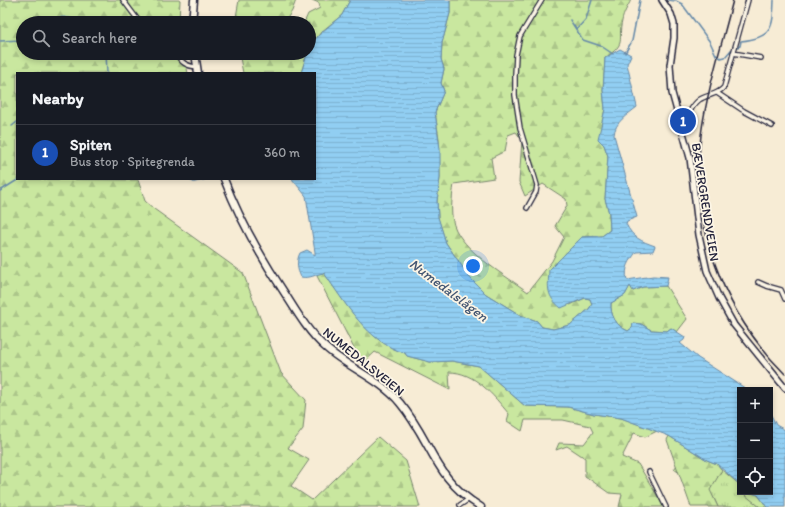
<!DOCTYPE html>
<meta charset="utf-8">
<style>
:root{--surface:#171b24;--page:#20242c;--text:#f1f3f6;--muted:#9ea1a6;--line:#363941;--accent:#1f6fb2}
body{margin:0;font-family:Itim,sans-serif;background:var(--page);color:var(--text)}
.controls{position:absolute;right:12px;bottom:12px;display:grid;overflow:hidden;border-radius:0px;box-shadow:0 2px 6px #0003}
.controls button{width:36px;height:36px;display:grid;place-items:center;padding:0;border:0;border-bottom:1px solid var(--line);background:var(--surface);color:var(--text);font:20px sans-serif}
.you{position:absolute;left:473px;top:266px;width:14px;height:14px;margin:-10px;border:3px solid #fff;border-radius:50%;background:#1a73e8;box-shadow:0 0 0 6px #1a73e833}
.badge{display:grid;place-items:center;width:26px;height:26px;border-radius:50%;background:var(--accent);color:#fff;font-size:13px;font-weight:700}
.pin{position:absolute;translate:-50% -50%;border:2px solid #fff;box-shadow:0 1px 4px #0006}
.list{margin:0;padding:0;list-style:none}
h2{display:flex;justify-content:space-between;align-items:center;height:52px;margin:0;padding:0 16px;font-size:17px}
h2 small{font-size:13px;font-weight:400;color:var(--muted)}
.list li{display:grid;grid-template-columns:26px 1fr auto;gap:12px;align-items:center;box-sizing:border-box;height:56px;padding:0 16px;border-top:1px solid var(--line)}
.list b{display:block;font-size:15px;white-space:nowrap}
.list p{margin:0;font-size:13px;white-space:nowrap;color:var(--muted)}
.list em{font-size:13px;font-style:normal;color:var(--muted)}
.icon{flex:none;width:22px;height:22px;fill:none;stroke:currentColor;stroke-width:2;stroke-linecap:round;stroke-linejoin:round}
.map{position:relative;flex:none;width:785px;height:507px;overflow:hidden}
.search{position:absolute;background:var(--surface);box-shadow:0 2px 6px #0003;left:16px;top:16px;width:300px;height:44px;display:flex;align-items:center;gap:10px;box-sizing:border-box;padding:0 14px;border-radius:22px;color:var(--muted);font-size:15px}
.panel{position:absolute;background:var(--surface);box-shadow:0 2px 6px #0003;left:16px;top:72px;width:300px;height:108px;border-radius:0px}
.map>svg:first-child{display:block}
.grass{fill:url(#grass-tufts);stroke:#76846d}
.forest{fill:url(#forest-firs);stroke:#76846d;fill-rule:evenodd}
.water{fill:url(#water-rules);stroke:#6589a9}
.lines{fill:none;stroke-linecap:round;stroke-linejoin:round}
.stream{stroke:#6589a9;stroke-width:1.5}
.minor-casing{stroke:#22223b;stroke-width:6}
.secondary-casing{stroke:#22223b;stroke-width:8}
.primary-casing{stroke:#22223b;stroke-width:9}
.minor{stroke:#fcf5e5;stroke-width:3.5}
.secondary{stroke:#fcf5e5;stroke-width:5}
.primary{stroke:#fcf5e5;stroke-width:6}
.rail{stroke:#22223b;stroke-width:1.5}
.labels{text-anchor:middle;stroke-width:3.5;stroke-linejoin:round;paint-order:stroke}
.street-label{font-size:13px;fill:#22223b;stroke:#fcf5e5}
.water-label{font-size:14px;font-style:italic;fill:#435672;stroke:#fcf5e5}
</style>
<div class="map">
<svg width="785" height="507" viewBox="0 0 785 507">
<defs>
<pattern id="grass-tufts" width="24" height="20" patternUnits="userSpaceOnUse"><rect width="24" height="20" fill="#c9e79f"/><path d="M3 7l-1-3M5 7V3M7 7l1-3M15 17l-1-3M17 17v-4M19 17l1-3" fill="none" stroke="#acc68a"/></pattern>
<pattern id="forest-firs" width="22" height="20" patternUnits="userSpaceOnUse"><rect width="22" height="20" fill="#c9e79f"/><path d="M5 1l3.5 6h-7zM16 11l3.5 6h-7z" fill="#acc68a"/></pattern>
<pattern id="water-rules" width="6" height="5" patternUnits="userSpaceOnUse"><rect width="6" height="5" fill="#91cef2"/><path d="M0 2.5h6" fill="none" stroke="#7db1d0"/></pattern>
</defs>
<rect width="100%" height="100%" fill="#f7ecd5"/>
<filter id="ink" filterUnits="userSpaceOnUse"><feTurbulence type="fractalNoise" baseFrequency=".025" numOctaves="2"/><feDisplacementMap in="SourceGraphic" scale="8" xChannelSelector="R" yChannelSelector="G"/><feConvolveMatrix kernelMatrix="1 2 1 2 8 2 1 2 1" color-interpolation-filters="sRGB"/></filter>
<g filter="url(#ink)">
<path class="grass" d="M681,460L713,482L722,470L740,485V492H747L746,495L760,507H718L714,498L674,469Z"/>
<g class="forest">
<path d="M0,0H180L179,23H23V53H183L188,73H17V179L138,180L145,201L154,209L243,273L281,373L306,400L303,429L288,448L309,460L291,486L312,500L378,437L406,461L420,507H0Z"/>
<path d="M239,0H296L292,11L284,23H235Z"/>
<path d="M312,0H350L342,15L321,32L309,48V23H304L308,14L320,8L319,3Z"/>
<path d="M450,0H631C628,6 623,14 622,21C617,42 628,42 605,58L603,90L605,109L602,122L604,145L608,156L605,199L609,213L610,230L602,236L582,237L549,270L570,305L585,298L590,299L592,304L589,309L570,325L553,329L542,327L537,321L520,315L486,294L470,278L446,243L438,218L437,201L440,178L439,139L435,112L444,91L441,83L444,69L441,59L442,43L450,13ZM516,132L522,140L519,182L525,196L543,184L566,199L567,206L555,226L564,237L552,261L528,292C506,276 469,255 456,230C449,216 452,198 454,184L494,178L491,158L505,151L508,135Z"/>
<path d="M239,53H261L271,59L273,53H307L301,73H243Z"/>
<path d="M324,273C345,302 368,343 405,353L407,356L430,362L452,361L479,366L525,406L568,407L594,414L621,418L657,431L645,437L634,433L622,457L638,464L664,507H619L622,494L609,493L585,476V458L567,446L556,450L559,443L584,444L593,432L590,426L563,420H525L522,431L507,421L509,414C493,395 475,372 449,372L450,390L375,352L362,364L316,274Z"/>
<path d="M630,285L633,291L643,287L666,286L687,319L677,332L671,328L667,331L651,330L641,324L633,323L632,328L628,331C616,326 610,315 611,303L625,295Z"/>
<path d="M669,436L707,460L717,464L722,470L710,490L718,507H691L667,440Z"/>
<path d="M747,492L758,495L767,507H760L745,495Z"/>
</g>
<g class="water">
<path d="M350,0H450V13L442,43L441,59L444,69L441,83L444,91L435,112L440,149V178L437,201L438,217L446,243L470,278L486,294L520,315L537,321L542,327L553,329L570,325L589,309L592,304L590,299L585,298L561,308C546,296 548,288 549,270L582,237L602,236L610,230L609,213L605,199L608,156L604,145L598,139L605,109L603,90L605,58L620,49L631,55L627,64L637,107C627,115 615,122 614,135L637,217L627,221L626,224C633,238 641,241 655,246L653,251L636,252C630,261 624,268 627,280L653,276L668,277L666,286L643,287L633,291L630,286L625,295L611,303C610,315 616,326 628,331L632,328L633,323L641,324L651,330L667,331L671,328L685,337L684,340L680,343L698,358L748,390H740V485L717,464L707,460L669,436L621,418L594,414L568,407L525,406L479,366L452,361L430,362L407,356L405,353C368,343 345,303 324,273C316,274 310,279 301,277C297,270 296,261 300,253L307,250L315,255V252L306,196L292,179H315V73H301L310,45L322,32L342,15Z"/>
<path d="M770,413L776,425L785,430V507H767L758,495L750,492H770Z"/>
</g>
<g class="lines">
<g class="stream">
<path d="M668,0L676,1L682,4L710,42L716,55L721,58L725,57L731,50L740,46L741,41C773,38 773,27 774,0"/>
<path d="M570,20L583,40L601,46L613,54"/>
<path d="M50,23C61,15 70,16 81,23"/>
<path d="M577,29L586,19L592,0"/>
<path d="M0,41L23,40"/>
<path d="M106,53L107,73"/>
<path d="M625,53L632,41L640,0"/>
<path d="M12,126L17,122"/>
<path d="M188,179L194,182L206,179"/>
<path d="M0,191L19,179"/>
</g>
<defs>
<g id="minor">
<path d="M123,0L138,20L143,23"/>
<path d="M176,53C181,63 187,66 197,67"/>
<path d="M733,53L761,58"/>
<path d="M717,93L744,111L772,126"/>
<path d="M680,121C690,116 690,107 699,100C707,94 717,96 724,87L748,0"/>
<path d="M527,208L536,192L537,185L520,128L515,95V75L516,55L520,36L542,0"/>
<path d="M758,282L767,286L781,290L785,299"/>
<path d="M649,472L666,507"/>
<path d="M460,505L469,499"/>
</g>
<path id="secondary" d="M662,0L671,14L674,24V38L670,65L672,93L690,158L699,235L707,271L719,298L734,325L785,388"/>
<g id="primary">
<path d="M192,23L194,0"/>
<path d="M195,53L198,73"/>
<path d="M224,179C239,218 259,254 282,289C295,309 307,331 325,347C348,368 380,379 400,403C432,441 434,479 481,507"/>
</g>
</defs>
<use href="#minor" class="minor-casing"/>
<use href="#secondary" class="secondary-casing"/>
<use href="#primary" class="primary-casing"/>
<use href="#minor" class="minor"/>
<use href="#secondary" class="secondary"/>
<use href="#primary" class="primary"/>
<path class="rail" d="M733,0C722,44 707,90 701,135C690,225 722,311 785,374"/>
</g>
</g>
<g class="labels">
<g class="street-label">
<text transform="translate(706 202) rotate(81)" y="5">BÆVERGRENDVEIEN</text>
<text transform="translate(364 361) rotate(39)" y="5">NUMEDALSVEIEN</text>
</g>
<g class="water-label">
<text transform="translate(449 290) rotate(37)" y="5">Numedalslågen</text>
</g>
</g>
</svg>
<div class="controls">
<button>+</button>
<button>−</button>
<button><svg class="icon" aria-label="locate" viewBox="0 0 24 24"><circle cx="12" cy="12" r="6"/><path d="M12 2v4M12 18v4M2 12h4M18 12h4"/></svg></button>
</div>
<div class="you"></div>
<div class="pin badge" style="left:683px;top:121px;background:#1a4fb4">1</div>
<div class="search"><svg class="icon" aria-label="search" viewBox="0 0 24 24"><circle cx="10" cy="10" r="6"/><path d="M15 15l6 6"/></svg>Search here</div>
<section class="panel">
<h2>Nearby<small></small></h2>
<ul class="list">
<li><span class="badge" style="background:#1a4fb4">1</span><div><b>Spiten</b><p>Bus stop · Spitegrenda</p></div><em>360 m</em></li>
</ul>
</section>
</div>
